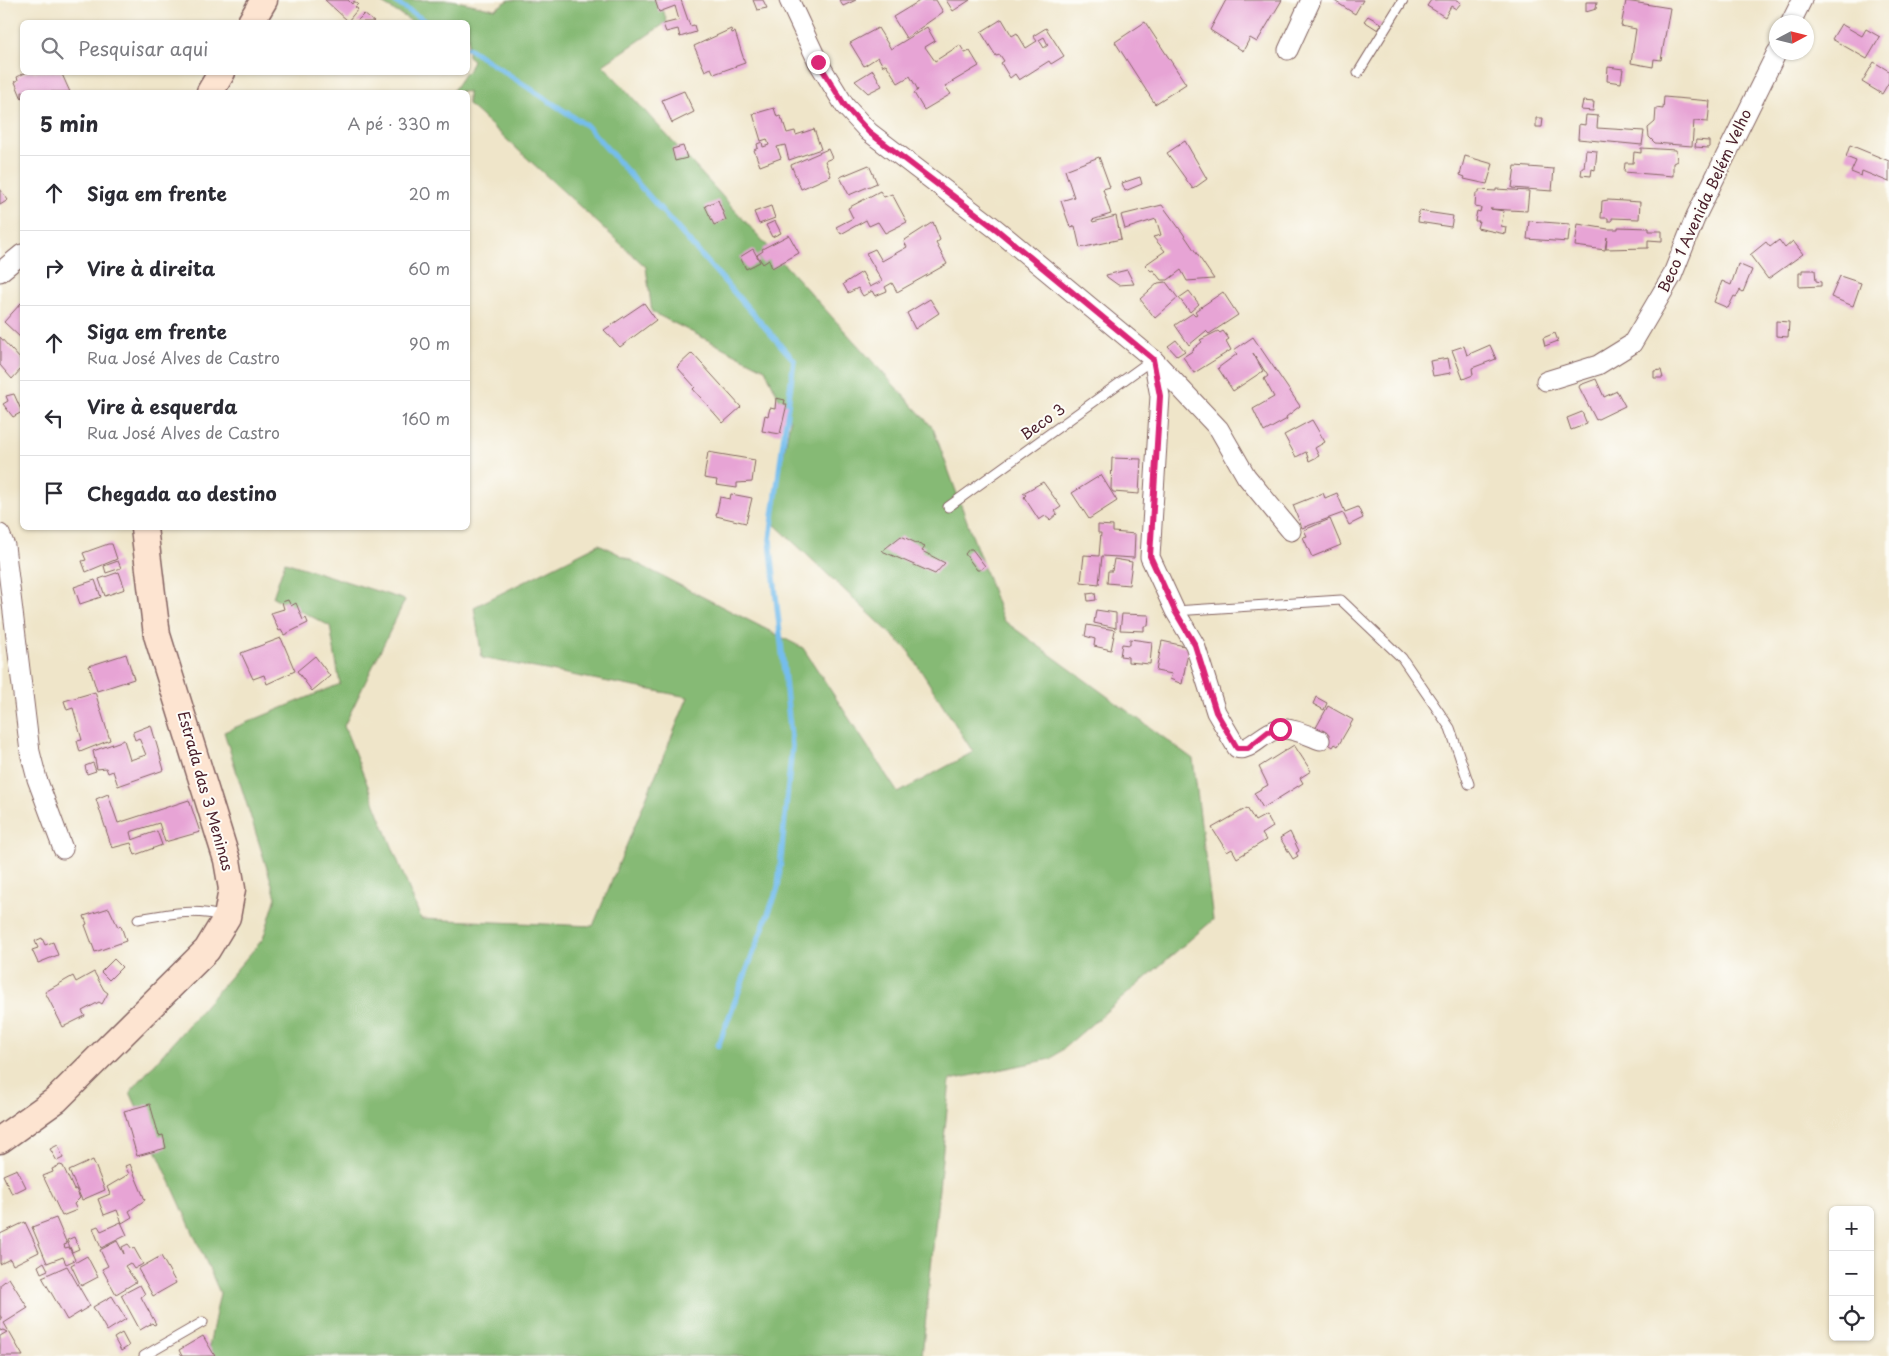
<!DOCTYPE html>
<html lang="pt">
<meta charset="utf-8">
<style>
:root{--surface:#fff;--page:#f7f7f7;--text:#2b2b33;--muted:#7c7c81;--line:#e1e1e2}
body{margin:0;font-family:"Playpen Sans",sans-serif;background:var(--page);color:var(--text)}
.controls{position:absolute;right:15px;bottom:15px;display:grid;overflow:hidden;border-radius:8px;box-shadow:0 1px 4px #0004}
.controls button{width:45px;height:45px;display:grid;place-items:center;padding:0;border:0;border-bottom:1px solid var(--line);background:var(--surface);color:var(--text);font:25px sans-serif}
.compass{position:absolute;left:1769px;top:15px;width:45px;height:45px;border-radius:50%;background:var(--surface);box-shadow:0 1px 4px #0004;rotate:83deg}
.stop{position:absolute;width:15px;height:15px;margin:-11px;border:4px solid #db2777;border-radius:50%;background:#fff}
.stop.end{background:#db2777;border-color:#fff;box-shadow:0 1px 5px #0008}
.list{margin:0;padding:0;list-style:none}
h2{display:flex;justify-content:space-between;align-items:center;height:65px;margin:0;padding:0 20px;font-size:21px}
h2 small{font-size:16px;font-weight:400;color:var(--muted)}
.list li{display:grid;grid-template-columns:32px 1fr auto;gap:15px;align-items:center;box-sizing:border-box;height:75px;padding:0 20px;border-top:1px solid var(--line)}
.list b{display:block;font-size:19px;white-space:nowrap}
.list p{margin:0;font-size:16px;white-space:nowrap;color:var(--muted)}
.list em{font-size:16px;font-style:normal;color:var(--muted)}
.icon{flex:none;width:28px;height:28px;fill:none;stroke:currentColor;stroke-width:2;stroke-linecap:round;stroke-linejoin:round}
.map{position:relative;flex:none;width:1889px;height:1356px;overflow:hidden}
.search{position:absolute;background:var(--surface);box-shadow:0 1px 4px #0004;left:20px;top:20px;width:450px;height:55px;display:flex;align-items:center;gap:12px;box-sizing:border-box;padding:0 18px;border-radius:8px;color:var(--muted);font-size:19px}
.panel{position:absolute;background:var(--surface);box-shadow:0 1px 4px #0004;left:20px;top:90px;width:450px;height:440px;border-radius:8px}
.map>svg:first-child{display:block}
.forest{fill:#86ba75;stroke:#686c50}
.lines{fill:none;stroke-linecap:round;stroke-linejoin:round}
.stream{stroke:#75bded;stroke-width:5.5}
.building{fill:#e7a4d5;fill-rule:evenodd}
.service-casing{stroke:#846462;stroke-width:11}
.minor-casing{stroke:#846462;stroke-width:21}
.secondary-casing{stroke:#846462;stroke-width:29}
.service{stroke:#fff;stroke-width:9}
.minor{stroke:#fff;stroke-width:19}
.secondary{stroke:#fde4d1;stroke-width:26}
.route{stroke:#db2777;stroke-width:6}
.labels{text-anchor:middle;stroke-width:4;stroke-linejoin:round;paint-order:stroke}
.street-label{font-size:15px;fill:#4a1f2b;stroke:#fdfcf7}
</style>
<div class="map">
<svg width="1889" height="1356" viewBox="0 0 1889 1356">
<rect width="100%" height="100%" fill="#fdfcf7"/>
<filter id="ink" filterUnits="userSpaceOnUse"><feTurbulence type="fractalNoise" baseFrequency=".02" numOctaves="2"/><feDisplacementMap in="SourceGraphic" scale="10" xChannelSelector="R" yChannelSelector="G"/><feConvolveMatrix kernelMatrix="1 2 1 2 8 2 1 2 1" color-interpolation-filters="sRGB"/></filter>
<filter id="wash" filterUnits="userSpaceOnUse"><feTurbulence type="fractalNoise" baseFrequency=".0096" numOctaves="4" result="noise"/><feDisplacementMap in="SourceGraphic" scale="20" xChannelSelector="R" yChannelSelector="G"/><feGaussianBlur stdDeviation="1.12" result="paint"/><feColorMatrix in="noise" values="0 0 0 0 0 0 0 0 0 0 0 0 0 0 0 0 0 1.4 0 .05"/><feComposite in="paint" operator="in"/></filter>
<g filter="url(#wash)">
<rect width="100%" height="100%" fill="#efe5c9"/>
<path class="forest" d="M377,0H451L495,9L509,0H660L667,22L603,65L933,428L1003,620L1193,759L1213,920L1051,1059L950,1080L922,1356H207L220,1293L130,1092L263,939L276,897L224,732L340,684L330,626L273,597L285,562L405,600L344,726L421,919L593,926L688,697L482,658L474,607L599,544L803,648L898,793L973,752L907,649L771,521L790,421L765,369L652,312L646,267L468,104V92L453,91L465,73L468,72L473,60L468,56V22H413Z"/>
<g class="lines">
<g class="stream">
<path d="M392,0L427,22"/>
<path d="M468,48L587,126L794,360L770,540L792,746L778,888L718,1046"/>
</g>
</g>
<g id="blocks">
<g class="building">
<path d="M325,0H348L352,4L354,1L358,4L355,7L358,9L348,21Z"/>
<path d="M655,0H681L690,26L694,25L696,32L680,37L678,29L666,32L663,24L679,20L675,6L659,12Z"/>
<path d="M753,0H763L767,8L757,10Z"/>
<path d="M839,0H856L843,6Z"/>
<path d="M921,0H936L943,12L906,38L893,17Z"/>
<path d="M946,0H970L953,11Z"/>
<path d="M1226,0H1282L1257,42L1250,38L1243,51L1210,30Z"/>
<path d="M1333,0H1363L1355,14Z"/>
<path d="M1431,0H1457L1461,3L1456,9L1451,6L1445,17L1427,6Z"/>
<path d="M1626,1L1670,8L1661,60L1654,59L1653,67L1631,63L1636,29L1621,26Z"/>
<path d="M1586,2H1597L1596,9L1586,12Z"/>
<path d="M364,14L374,22H356Z"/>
<path d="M1368,16L1382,24L1378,30L1364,21Z"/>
<path d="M1002,19L1012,36L1017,33L1026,48L1037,41L1033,36L1046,28L1064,56L1051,64L1049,61L1019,80L1015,74L1010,78L1001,63L1004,61L1000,55L996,56L981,32ZM1044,37L1048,45L1044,48L1039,40Z"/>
<path d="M1145,22L1186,84L1155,104L1115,42Z"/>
<path d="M1841,24L1862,36L1866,29L1880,37L1867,59L1832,39Z"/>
<path d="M927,27L935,41L925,47L935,61L960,45L965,53L970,51L979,66L945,86L951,94L924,110L914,93L918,90L910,76L898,83L886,64L883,66L878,57L864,66L850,43L878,28L891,49Z"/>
<path d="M731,29L732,33L735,32L745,63L714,74L711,68L705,71L694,46Z"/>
<path d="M1874,62L1889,71V82L1882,94L1862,82Z"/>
<path d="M1608,67L1623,69L1621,83L1607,81Z"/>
<path d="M873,70L882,86L868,93L855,81Z"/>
<path d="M27,72H61L70,92H22V99L15,82L18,80L17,77Z"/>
<path d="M684,91L694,112L672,123L662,100Z"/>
<path d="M1664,97L1710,101L1708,122L1694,121L1692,146L1655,143L1649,137L1648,128L1655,122L1656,108L1663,109Z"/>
<path d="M1583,101L1594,102L1593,111L1581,110Z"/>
<path d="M774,108L777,117L780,116L783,121L787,133L795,131L796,135L814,129L821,149L789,160L785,145L777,147L781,158L760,166L754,150L758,148L757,144L762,142L763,147L769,145L767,139L761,141L753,114Z"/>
<path d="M1586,115L1598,116L1597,128L1644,131L1642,145L1578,139L1579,124L1585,125Z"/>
<path d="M1536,118H1543L1542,127H1536Z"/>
<path d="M1696,140L1709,141V148L1695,147Z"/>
<path d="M1185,141L1207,179L1193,189L1167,153Z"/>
<path d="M1850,145L1889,161V182L1862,171L1861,176L1851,172L1856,161L1846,157Z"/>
<path d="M683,146L687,158L675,161L672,149Z"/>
<path d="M1641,148L1676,150L1677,161L1673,163V176L1624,172L1625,163H1633L1634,152L1641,153Z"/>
<path d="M828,149L832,158L825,161L831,176L801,189L791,165Z"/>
<path d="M1586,150L1597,151L1595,170L1592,169L1591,176L1581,175L1582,168H1584Z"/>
<path d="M1465,156L1493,164L1487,184L1464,179L1465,177L1460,175Z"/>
<path d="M1099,157L1110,187L1103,189L1111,214L1092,220L1093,222L1116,216L1121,239L1080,248L1075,226L1070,227L1061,201L1074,197L1065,170Z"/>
<path d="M869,165L877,183L849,195L840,177Z"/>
<path d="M1515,166L1554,169L1552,191L1512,188Z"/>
<path d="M1140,177L1142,184L1125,191L1122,183Z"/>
<path d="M0,189L8,200L0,205Z"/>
<path d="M1496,189L1529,191L1527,211L1490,209L1504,211L1501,226L1506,227L1505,234L1477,228L1479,221H1475L1477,211L1480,212L1481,208L1475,207L1476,193H1479V190L1496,191Z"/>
<path d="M880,191L884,197L892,194L907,222L885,233L878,222L869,226L866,220L841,234L836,227L853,218L848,208Z"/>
<path d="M718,200L726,220L714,225L705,206Z"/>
<path d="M1608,200L1640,202L1639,219L1612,218V221H1608V218H1601L1602,201Z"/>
<path d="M1162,205L1182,232L1214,279L1187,281L1181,270L1168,280H1161L1153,270L1151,271L1145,265L1165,251L1153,237L1161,235L1156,219L1125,229L1121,215Z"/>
<path d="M771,206L775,218L759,224L754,212Z"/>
<path d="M1419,211L1453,216L1451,227L1418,222Z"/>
<path d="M775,221L781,233L772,237L766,225Z"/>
<path d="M1529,221L1570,224L1568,242L1527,239Z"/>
<path d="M933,222L940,240L936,243L947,264L897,292L892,283L885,287L887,291L875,296L872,291L863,296L858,288L848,293L843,284L862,272L870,287L882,281L866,253L875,249L882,261L907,247L904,242L905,240Z"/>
<path d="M1578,224L1608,229H1618V227L1649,228V231H1662V241L1648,240V248L1606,249L1607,237L1605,250L1575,246Z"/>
<path d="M789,235L799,253L772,268L769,260L763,264L757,255L763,251L762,249Z"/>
<path d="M1779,240L1785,248L1793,241L1803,254L1768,279L1750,255L1766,242L1770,247Z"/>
<path d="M753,249L760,262L746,269L740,257Z"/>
<path d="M1738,264L1752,270L1743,292L1740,290L1736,297L1734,296L1728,308L1714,302L1722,281L1731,285Z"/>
<path d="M1127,270L1134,284L1118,285L1107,277L1106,275Z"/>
<path d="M1802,270H1815L1816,281L1821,282V286L1799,287V273H1802Z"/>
<path d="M1840,276L1861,283L1853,306L1831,297Z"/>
<path d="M1166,282L1178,298L1155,318L1140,299L1158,283Z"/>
<path d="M1189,291L1199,304L1190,312L1179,298Z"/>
<path d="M1223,292L1238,315L1209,334L1206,331L1189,345L1175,325L1193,313L1195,315L1197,314L1195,311Z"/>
<path d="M930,299L939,313L915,329L907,313Z"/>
<path d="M21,303L22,304V339L4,322Z"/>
<path d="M644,303L656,320L620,347L604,330Z"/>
<path d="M1776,321L1789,322L1788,337L1776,336Z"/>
<path d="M1218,331L1220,333L1223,331L1229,339L1226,341L1231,350L1194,373L1183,357L1194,350L1193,349L1202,342L1200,340Z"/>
<path d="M1555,333L1558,341L1545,346L1543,338Z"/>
<path d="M0,337L22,361V368L12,379L0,365Z"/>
<path d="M1253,337L1300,406L1286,417L1287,419L1264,432L1253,409L1274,397L1264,379L1268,376L1253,353L1263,371L1233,391L1218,368L1237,354L1234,350Z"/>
<path d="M1176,340L1185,351L1177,356L1168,346Z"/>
<path d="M1490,345L1496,359L1472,368L1473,375L1463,379L1452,350L1464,346L1467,355Z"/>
<path d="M692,353L741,407L723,423L693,389L695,387L677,367Z"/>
<path d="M1448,358L1451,373L1433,376L1430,361Z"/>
<path d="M1661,370L1663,378H1654V371Z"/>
<path d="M1596,379L1604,397L1617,391L1625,406L1596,420L1579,387L1580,385Z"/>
<path d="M14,394L22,412L13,417L3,404L8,401L6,396Z"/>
<path d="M776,398L785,400L784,404H787L780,434L762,431L765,415L768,416L770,408L775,409Z"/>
<path d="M1582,412L1587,424L1571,430L1567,418Z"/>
<path d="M1312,420L1325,442L1315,448L1319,456L1309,461L1306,452L1296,457L1284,435Z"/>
<path d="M708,452L755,460L752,482L737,483V488L716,485L717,480L704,478Z"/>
<path d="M1112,458L1141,459L1139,494L1113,492L1111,489Z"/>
<path d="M1101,475L1117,501L1089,519L1072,493Z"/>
<path d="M1043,482L1061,507L1055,511L1057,514L1050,520L1045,516L1039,520L1024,497L1026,495L1023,493Z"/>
<path d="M1323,493L1325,498L1337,493L1345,512L1358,507L1363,518L1349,525L1343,513L1302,528L1293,505Z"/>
<path d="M731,494L752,498L746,523L716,516L720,497L730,499Z"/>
<path d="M1330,519L1341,545L1312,557L1303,537L1307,536L1304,530Z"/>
<path d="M1098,525L1113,526V532L1135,534L1134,558L1102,556L1099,584L1081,582L1084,555L1099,556L1101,533H1098Z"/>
<path d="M901,536L925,547L922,551L945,563L935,574L882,551Z"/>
<path d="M108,544H112L117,559L86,572L82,561L86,560L83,553Z"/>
<path d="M969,549H972L985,566L980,570H977L965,554Z"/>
<path d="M1114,559L1132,562L1129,585L1107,583L1108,571H1112Z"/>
<path d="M118,561L121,568L106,573L104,566Z"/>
<path d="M119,572L125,589L105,596L99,579Z"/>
<path d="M95,580L101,597L80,604L74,587Z"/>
<path d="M1095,593L1096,600L1088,601L1087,594Z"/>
<path d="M288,600L291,606L296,603L303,620L306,618L308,623L284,635L281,630L279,631L271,613L284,609L282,602Z"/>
<path d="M1096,610L1116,613V628L1094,623Z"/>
<path d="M1122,614L1149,615L1148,626H1144V631L1120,630Z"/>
<path d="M1087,625L1115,630L1111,650L1094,646L1095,639L1085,636Z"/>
<path d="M281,638L295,671L267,684L264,675L253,679L241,653Z"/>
<path d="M1130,639L1152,642L1150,664L1128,662V657L1120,656L1122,644L1130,645Z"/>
<path d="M1162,641L1189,647L1182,684L1170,679L1172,674L1156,671Z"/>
<path d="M126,654L134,679L97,691L89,666Z"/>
<path d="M315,656L330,676L312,691L297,671Z"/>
<path d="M95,692L110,740L80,752L77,741L82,740L73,708L67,710L64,701Z"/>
<path d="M1316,697L1327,703L1324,710L1313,704Z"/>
<path d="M1328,706L1353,720L1338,746L1335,744L1333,747L1313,733Z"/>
<path d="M151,725L164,770L118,786L113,771L108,773L106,768L97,769L93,751L124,740L130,760L146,755L139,738L135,740L133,734V732Z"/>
<path d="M1294,745L1311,771L1300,778L1303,783L1263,808L1254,793L1268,785L1259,767Z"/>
<path d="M93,763L96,771L87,774L85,766Z"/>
<path d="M108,794L118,823L189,800L200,832L165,842L159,823L130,832L132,840L157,831L162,845L135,855L131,843L112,848L96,799Z"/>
<path d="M1247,808L1255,821L1266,815L1273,827L1262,834L1266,840L1237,858L1232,849L1227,852L1212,828Z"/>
<path d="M1290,832L1299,851L1296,853L1298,856L1293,859L1280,838Z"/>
<path d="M109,908L118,927L121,926L126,941L95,952L85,925L87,924L84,916Z"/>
<path d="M42,938L45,945L53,942L58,955L38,963L32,950L38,948L35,941Z"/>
<path d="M114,959L122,967L109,980L101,972Z"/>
<path d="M94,972L104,990L108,993L102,1004L99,1002L82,1011L85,1016L63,1027L45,992L73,976L76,982Z"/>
<path d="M150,1104L159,1136L163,1135L166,1148L137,1156L124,1111Z"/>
<path d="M58,1145L63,1158L57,1161L50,1149Z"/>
<path d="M93,1160L105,1190L82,1200L69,1171Z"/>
<path d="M130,1164L145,1200L129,1211L132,1217L122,1223L117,1210L104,1215L98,1199L110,1194L107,1187L129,1174L125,1166Z"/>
<path d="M60,1165L63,1166L74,1190L76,1189L80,1198L74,1204L77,1210L62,1216L43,1176L53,1172L52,1169Z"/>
<path d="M17,1169L26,1187L12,1194L3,1175Z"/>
<path d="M56,1218L67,1244L64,1245L65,1248L69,1247L75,1260L66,1264L63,1257L47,1263L32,1227Z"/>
<path d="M25,1222L39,1252L13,1265L10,1259L0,1264V1234Z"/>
<path d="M121,1222L127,1235L101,1248L93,1228L98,1226L101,1231Z"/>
<path d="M74,1237L79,1249L72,1252L67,1240Z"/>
<path d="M117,1241L124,1254L122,1247L128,1244L132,1249L134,1248L143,1264L134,1269L130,1263L125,1266L136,1282L116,1294L102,1269L108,1266L100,1250Z"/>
<path d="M87,1256L98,1277L81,1286L71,1265Z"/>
<path d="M161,1256L176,1283L153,1296L138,1269Z"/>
<path d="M44,1262L48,1270L41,1273L38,1266Z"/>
<path d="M67,1266L90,1306L67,1320L42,1277Z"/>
<path d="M9,1278L28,1308L4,1323L23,1356H0V1336L7,1332L3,1330L0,1331V1320L2,1319L0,1315V1285Z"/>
<path d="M140,1285L145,1294L141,1297L156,1324L154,1325L152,1323L140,1330L121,1295Z"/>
<path d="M112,1296L126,1319L107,1331L93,1307Z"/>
<path d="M122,1333L129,1346L121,1351L114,1338Z"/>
<path d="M203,1336L215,1356H182L179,1350Z"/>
</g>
</g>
</g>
<g filter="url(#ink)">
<use href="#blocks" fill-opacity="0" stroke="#846462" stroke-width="1"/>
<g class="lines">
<defs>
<g id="service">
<path d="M1358,73L1403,0"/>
<path d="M948,507L1153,359"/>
<path d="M1175,611L1341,600L1402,658L1450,728L1469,784"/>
<path d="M138,919C168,914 195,908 224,917"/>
<path d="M144,1356L203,1322"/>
</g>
<g id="minor">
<path d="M789,0L818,62L845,106L869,132L996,229L1153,359L1219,429L1246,476L1291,531"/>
<path d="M1791,22L1802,0"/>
<path d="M1288,50L1311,0"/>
<path d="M0,272L22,254"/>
<path d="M1153,359L1160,396L1150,557L1175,611L1195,645L1216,712L1237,748C1249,753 1263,732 1278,729C1291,727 1307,735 1320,740"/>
<path d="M1546,381L1598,365L1632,344L1672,276L1696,216L1777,52"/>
<path d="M0,534L5,546L30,752L37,779L63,849"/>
</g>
<g id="secondary">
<path d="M251,22L264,0"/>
<path d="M210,92L222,72"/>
<path d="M0,1140L56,1100L207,950L227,917L232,889L227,860L157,635L144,528"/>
</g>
</defs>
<use href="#service" class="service-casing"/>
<use href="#minor" class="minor-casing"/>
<use href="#secondary" class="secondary-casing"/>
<use href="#service" class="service"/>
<use href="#minor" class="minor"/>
<use href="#secondary" class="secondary"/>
</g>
</g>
<g class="lines" filter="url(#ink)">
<path class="route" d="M818,62L845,106L869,132L996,229L1153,359L1160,396L1150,556L1175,611L1195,645L1216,712L1237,748H1248L1268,732L1280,729"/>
</g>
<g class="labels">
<g class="street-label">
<text transform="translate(1705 201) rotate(-65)" y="5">Beco 1 Avenida Belém Velho</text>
<text transform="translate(1043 422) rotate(-36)" y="5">Beco 3</text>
<text transform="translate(205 791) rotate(74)" y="5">Estrada das 3 Meninas</text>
</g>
</g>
</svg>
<div class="controls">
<button>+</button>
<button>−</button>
<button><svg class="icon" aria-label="locate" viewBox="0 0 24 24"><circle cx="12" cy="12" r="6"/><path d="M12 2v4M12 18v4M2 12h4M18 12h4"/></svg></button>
</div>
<svg class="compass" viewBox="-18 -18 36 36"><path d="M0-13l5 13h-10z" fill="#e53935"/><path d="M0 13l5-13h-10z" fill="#7c7c81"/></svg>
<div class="stop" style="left:1280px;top:729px"></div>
<div class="stop end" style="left:818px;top:62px"></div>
<div class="search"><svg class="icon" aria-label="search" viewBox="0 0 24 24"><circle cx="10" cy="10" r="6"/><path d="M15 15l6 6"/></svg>Pesquisar aqui</div>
<section class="panel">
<h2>5 min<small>A pé · 330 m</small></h2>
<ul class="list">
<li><svg class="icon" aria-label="ahead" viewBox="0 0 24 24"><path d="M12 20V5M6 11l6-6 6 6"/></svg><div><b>Siga em frente</b></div><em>20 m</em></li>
<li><svg class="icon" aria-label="right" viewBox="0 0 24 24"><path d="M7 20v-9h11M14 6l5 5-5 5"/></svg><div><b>Vire à direita</b></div><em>60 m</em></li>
<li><svg class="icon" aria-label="ahead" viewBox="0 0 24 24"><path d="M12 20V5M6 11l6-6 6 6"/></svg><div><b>Siga em frente</b><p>Rua José Alves de Castro</p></div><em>90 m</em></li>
<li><svg class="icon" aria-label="left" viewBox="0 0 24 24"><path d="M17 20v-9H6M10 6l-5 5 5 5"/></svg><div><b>Vire à esquerda</b><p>Rua José Alves de Castro</p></div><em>160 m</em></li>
<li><svg class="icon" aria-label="arrive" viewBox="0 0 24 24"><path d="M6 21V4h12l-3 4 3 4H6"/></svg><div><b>Chegada ao destino</b></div></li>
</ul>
</section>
</div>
